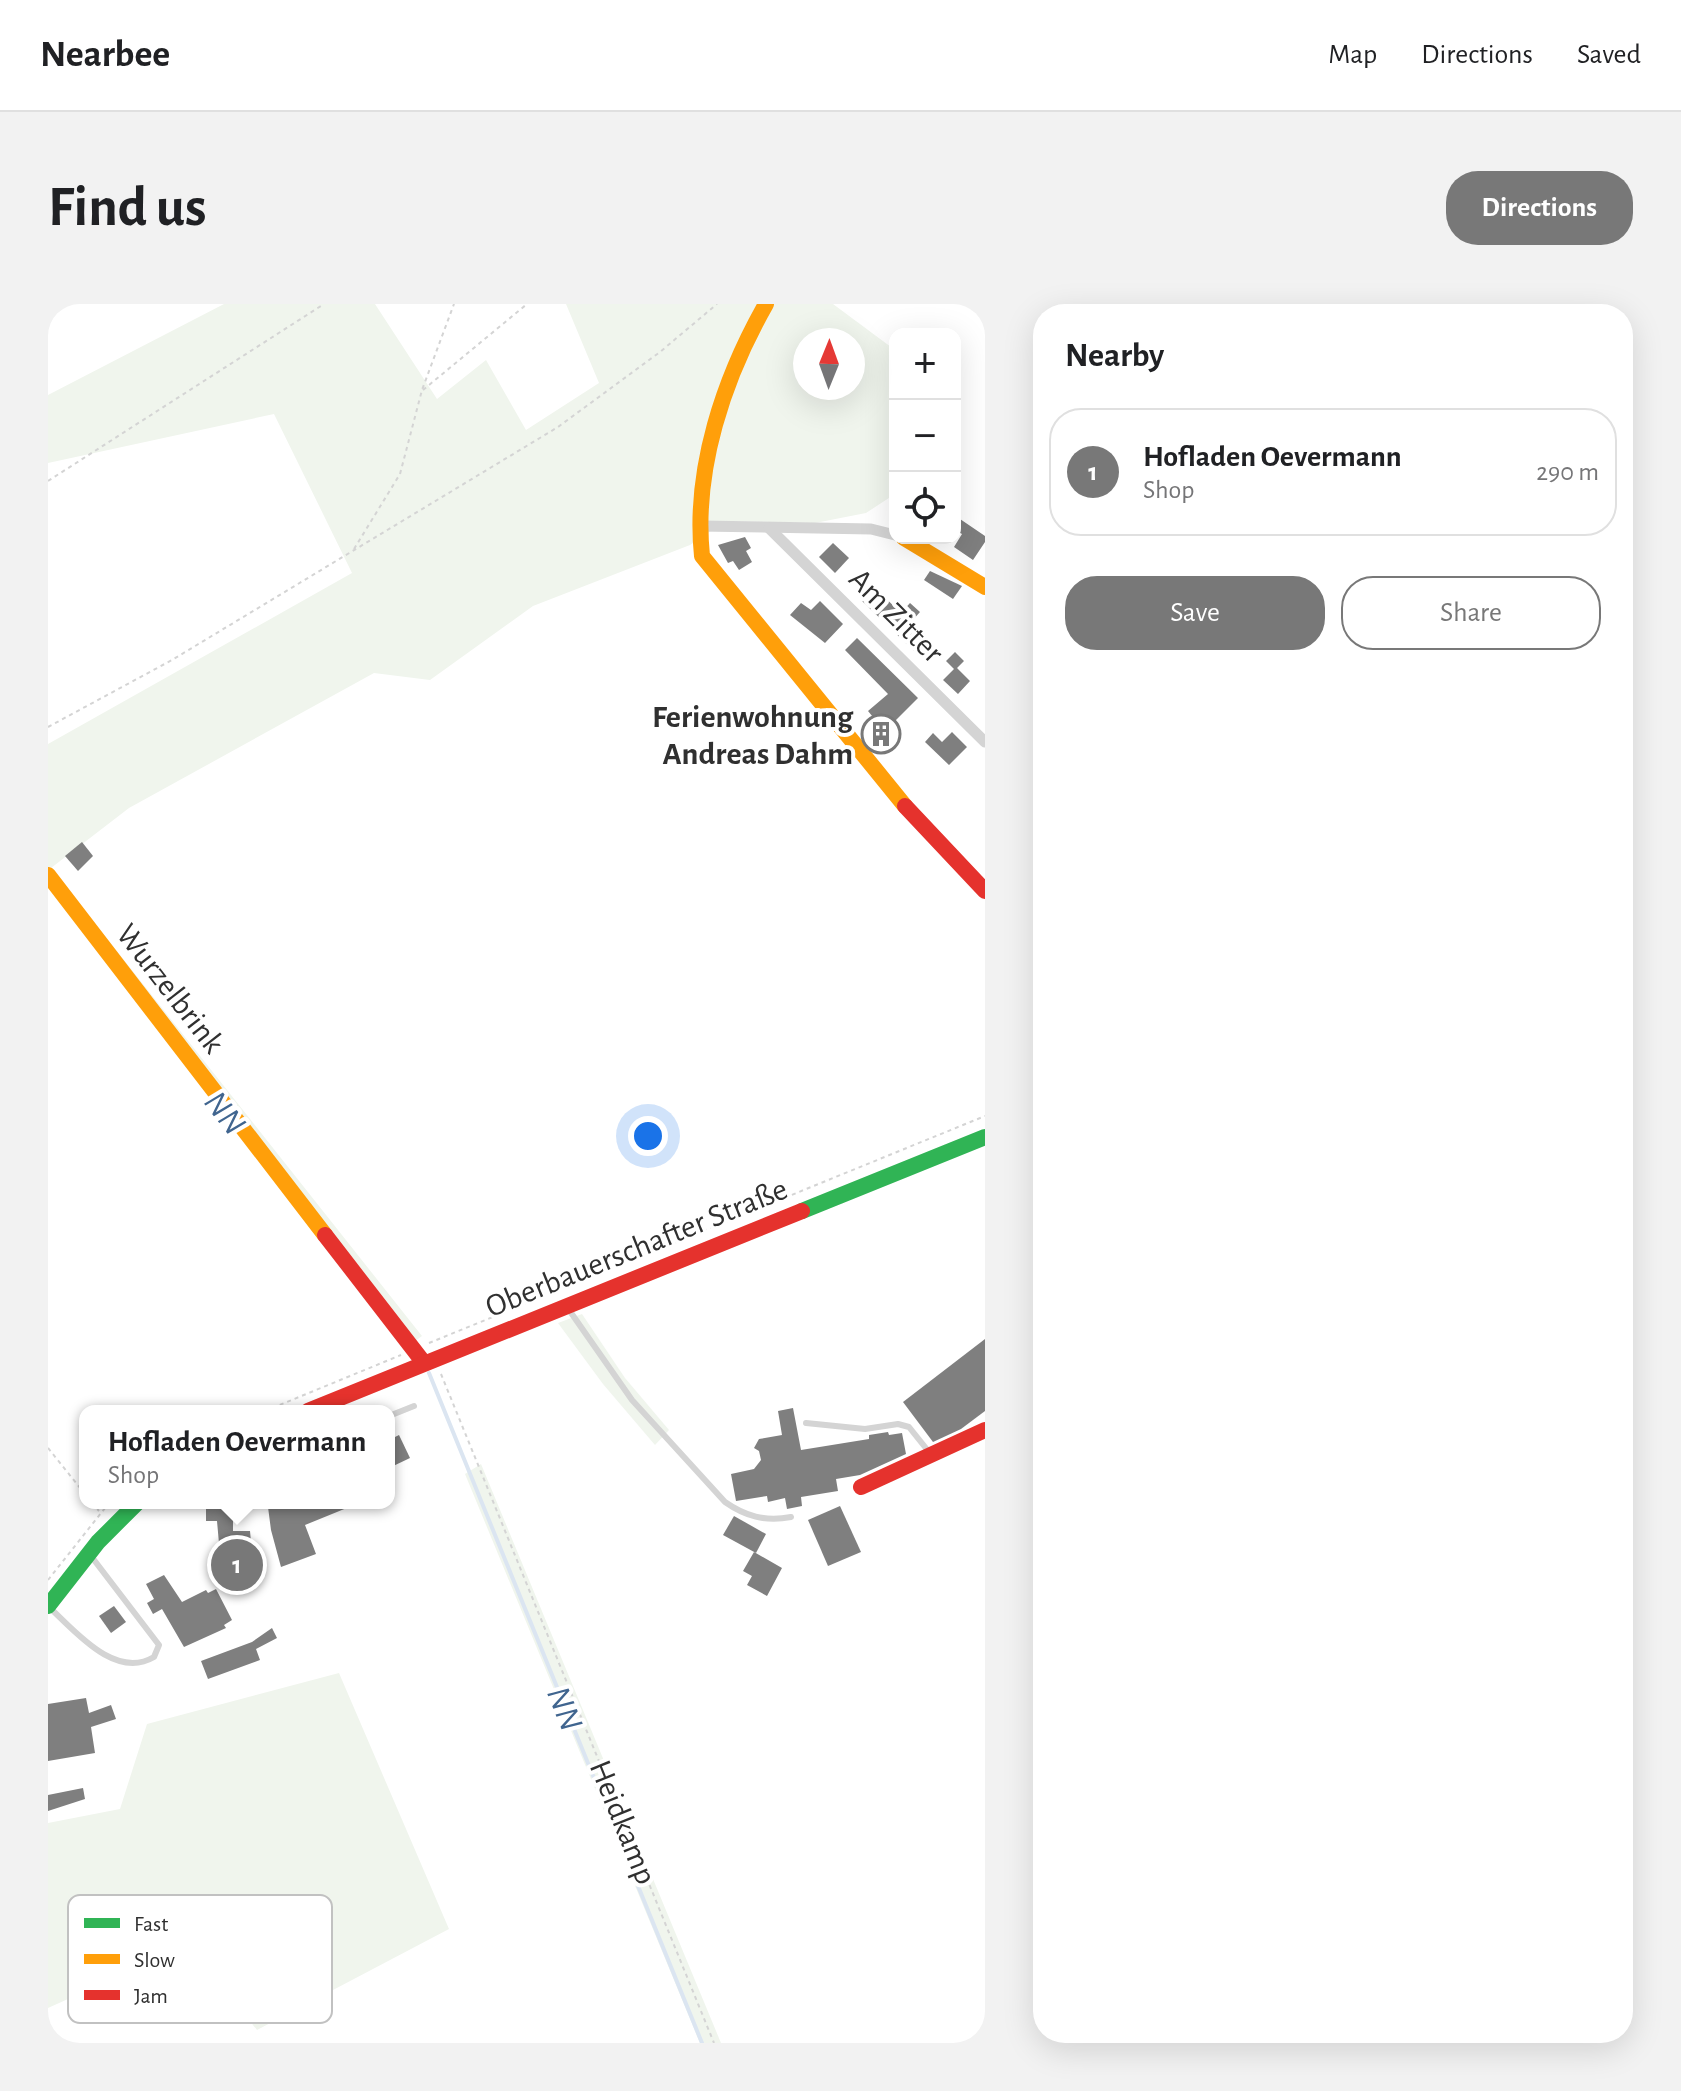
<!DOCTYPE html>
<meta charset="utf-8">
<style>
:root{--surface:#fff;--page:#f2f2f2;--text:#202124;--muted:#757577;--line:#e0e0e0;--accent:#787878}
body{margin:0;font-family:"Alegreya Sans",sans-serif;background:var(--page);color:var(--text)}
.controls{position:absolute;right:24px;top:24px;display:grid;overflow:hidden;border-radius:16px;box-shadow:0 8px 32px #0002}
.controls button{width:72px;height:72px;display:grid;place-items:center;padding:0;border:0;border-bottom:2px solid var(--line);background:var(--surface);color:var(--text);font:40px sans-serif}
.compass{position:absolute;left:745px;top:24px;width:72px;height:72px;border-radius:50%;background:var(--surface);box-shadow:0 8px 32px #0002;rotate:1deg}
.you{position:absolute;left:600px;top:832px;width:28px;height:28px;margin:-20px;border:6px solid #fff;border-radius:50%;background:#1a73e8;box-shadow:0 0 0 12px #1a73e833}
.badge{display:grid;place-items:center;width:52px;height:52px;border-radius:50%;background:var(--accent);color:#fff;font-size:26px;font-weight:700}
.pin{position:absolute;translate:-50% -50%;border:4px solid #fff;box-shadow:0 2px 8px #0006}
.popup{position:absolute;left:31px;top:1101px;width:316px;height:104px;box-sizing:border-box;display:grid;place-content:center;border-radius:16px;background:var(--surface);filter:drop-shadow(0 2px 6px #0005);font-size:26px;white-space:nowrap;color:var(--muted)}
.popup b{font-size:30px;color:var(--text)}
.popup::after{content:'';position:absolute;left:50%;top:100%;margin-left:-16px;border:16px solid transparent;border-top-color:var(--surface)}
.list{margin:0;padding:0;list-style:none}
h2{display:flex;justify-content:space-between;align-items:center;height:104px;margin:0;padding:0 32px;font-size:34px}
h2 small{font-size:26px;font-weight:400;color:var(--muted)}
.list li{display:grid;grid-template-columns:52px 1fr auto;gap:24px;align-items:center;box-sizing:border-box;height:128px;margin:0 16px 16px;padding:0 16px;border:2px solid var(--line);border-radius:32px}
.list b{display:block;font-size:30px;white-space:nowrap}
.list p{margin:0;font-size:26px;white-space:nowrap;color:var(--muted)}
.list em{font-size:26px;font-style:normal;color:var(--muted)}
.actions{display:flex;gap:16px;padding:24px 32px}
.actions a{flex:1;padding:18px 0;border:2px solid var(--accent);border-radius:32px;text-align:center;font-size:28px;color:var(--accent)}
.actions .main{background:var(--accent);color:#fff}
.icon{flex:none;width:44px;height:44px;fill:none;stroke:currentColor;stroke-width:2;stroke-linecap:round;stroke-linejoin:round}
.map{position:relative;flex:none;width:937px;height:1739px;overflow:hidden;border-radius:32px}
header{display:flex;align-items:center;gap:48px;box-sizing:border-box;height:112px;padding:0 40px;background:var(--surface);border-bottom:2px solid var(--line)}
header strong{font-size:38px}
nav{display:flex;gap:44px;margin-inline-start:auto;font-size:28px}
.intro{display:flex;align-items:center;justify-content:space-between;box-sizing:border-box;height:192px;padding:0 48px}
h1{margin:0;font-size:56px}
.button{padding:20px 36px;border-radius:32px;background:var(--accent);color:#fff;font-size:28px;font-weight:700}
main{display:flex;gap:48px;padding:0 48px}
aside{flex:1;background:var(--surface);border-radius:32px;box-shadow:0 8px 32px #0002}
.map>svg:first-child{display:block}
.green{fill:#f0f5ed;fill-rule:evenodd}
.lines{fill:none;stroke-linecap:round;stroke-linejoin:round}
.stream{stroke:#dbe5f1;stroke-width:4}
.building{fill:#7f7f7f}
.path{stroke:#d4d4d4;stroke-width:2;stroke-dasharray:4 4;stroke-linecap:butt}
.lane{stroke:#d4d4d4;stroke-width:6}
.street{stroke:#d4d4d4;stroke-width:11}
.fast{stroke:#30b455;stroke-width:16}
.slow{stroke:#ff9f0a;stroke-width:16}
.jam{stroke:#e5322d;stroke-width:16}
.labels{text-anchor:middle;stroke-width:8;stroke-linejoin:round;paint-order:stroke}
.street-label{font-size:32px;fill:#303030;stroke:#fff}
.poi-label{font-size:32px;font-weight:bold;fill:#303030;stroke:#fff;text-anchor:end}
.water-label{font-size:34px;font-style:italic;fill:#40658f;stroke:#fff}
.key{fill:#fff;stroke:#c1c1c1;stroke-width:2}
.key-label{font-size:22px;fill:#303030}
</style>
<header>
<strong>Nearbee</strong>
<nav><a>Map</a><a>Directions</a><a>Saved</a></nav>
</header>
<div class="intro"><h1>Find us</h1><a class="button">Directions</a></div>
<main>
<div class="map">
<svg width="937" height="1739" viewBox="0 0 937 1739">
<rect width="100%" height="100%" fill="#fff"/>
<g class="green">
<path d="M176,0H327L389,95L438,56L478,126L551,79L518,0H785L847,46V190L818,209L767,219L678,217L642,241L485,302L382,376L326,369L81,504L3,564L374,1032L356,1045L0,582V440L304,269L226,110L0,159V91ZM757,36H805V84H757Z"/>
<path d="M534,1010L577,1074L621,1126L607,1141L555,1080L510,1019Z"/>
<path d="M433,1160L673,1739H652L417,1170Z"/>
<path d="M291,1369L401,1625L209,1726C191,1703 159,1648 129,1646L0,1704V1519L72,1505L99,1420Z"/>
</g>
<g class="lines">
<path class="stream" d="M381,1069L654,1739"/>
</g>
<g class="building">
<path d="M912,215L937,232V238L925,256L906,243L914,230L907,226Z"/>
<path d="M697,233L703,244L698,247L704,258L691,266L685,257L680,259L670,241Z"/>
<path d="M785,239L801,254L787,269L771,253Z"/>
<path d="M882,267L914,282L905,295L876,276Z"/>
<path d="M827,284L853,309L862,299L872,308L863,318L881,335L866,347L814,297Z"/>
<path d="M772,297L795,320L777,339L742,311L753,299L763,306Z"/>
<path d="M809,334L870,394L844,420L851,429L846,433L849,437L837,448L819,427L829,418L820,407L840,390L797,346Z"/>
<path d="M907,348L916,357L909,364L922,377L910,390L895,376L906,365L898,357Z"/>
<path d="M904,428L919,443L901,461L877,438L885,429L894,438Z"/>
<path d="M34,538L45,552L30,567L17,552Z"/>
<path d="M937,1035V1107L913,1125L885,1138L855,1098Z"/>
<path d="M745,1104L753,1146L821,1135V1131L840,1128L841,1131L854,1129L858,1150L812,1171L788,1175L790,1187L753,1193L754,1202L739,1205L737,1194L720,1198L719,1192L688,1197L683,1170L706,1165L713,1156L711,1147L706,1144L711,1135L734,1131L730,1107Z"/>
<path d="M351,1131L362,1154L341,1164V1136Z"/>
<path d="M158,1199H185V1227H202L206,1270L174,1273L169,1217H158Z"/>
<path d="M223,1199H311L257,1221L268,1250L233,1263L223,1226L220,1203Z"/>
<path d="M792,1202L813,1248L780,1262L760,1216Z"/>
<path d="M686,1212L718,1230L708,1249L675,1231Z"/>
<path d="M706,1248L734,1264L719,1292L699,1281L704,1272L695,1267Z"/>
<path d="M116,1271L134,1298L158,1286L160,1289L168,1285L184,1316L176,1321L178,1324L136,1343L114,1305L105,1310L99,1299L106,1295L98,1280Z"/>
<path d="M66,1302L78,1318L63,1329L51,1312Z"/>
<path d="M224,1324L229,1334L208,1345L212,1356L160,1375L153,1357L204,1338Z"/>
<path d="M38,1394L41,1409L63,1401L68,1415L43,1423L47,1449L0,1457V1400Z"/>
<path d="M35,1484L37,1495L0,1507V1491Z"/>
</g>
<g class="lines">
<g class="path">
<path d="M0,4L9,0"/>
<path d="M375,86L479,0"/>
<path d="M0,177L276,0"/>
<path d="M306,245L352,170L374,86L406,0"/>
<path d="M0,423L124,356L510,123L612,48L669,0"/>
<path d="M381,1039L937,812"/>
<path d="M393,1070L666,1739"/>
<path d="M217,1107L353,1051"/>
<path d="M0,1144L37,1190"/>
<path d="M44,1199L51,1207"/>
<path d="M0,1276L61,1199"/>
</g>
<g class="lane">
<path d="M519,1003L584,1096L677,1198C697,1212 717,1218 743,1213"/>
<path d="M341,1112L366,1102"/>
<path d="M758,1119L817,1125L850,1120L861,1123L881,1148"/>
<path d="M2,1304C27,1327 67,1376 106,1353L111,1341L43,1252"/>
</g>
<g class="street">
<path d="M652,222L823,225L847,231"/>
<path d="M721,224L937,438"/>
</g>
<g class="fast">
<path d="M754,907L937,833"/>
<path d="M0,1302L50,1238L89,1199"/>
</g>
<g class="slow">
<path d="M718,0C676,74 645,165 654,252L857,502"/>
<path d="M856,234L937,283"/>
<path d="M0,571L277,931"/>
</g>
<g class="jam">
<path d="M857,502L937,587"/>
<path d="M277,931L376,1059"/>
<path d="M260,1107L754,907"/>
<path d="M813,1183L937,1126"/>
</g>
</g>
<defs>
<symbol id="building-ring" viewBox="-11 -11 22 22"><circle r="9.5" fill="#fff" stroke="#787878" stroke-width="1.5"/><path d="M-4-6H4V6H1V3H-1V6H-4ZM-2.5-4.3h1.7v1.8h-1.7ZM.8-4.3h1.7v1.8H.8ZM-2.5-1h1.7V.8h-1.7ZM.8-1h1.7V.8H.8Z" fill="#787878"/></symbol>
</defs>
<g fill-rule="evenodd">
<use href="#building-ring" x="811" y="408" width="44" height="44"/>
</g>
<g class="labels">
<g class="street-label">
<text transform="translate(849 311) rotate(45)" y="11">Am Zitter</text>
<text transform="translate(123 684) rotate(52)" y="11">Wurzelbrink</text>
<text transform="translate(588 943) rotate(-22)" y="11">Oberbauerschafter Straße</text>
<text transform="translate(576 1518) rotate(68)" y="11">Heidkamp</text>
</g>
<g class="poi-label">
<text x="805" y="423">Ferienwohnung<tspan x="805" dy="37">Andreas Dahm</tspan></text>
</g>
<g class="water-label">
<text transform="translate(178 808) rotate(52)" y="12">NN</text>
<text transform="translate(518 1404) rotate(68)" y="12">NN</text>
</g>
</g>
<rect x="20" y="1591" width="264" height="128" rx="12" class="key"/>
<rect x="36" y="1614" width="36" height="10" fill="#30b455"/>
<rect x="36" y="1650" width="36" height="10" fill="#ff9f0a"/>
<rect x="36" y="1686" width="36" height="10" fill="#e5322d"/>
<g class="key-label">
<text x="86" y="1627">Fast</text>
<text x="86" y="1663">Slow</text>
<text x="86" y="1699">Jam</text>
</g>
</svg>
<div class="controls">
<button>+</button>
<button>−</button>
<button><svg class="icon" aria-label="locate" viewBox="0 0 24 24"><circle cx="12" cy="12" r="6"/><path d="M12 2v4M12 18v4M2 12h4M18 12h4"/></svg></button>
</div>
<svg class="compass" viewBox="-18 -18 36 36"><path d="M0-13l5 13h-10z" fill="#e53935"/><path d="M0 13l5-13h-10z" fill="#757577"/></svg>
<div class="you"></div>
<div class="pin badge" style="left:189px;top:1261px">1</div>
<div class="popup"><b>Hofladen Oevermann</b>Shop</div>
</div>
<aside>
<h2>Nearby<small></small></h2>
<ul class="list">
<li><span class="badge">1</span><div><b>Hofladen Oevermann</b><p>Shop</p></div><em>290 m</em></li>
</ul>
<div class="actions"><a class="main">Save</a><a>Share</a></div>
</aside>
</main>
